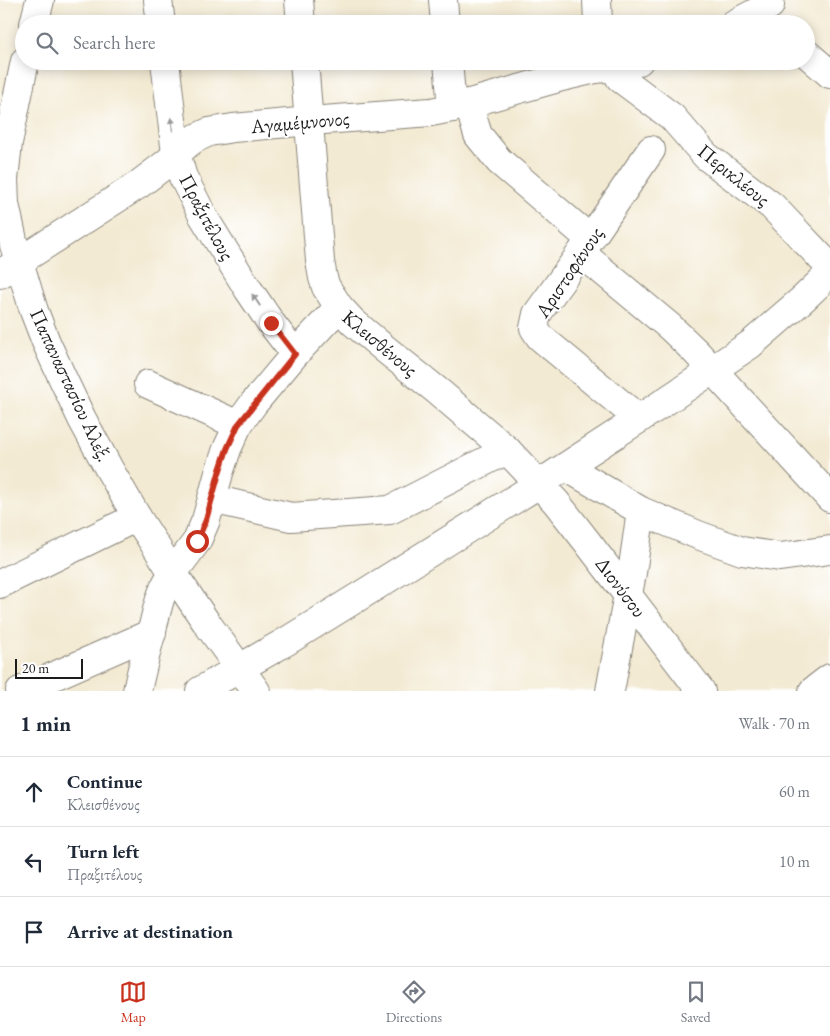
<!DOCTYPE html>
<meta charset="utf-8">
<style>
:root{--surface:#fff;--page:#f2f2f3;--text:#1f2937;--muted:#747a83;--line:#e0e1e3;--accent:#c8321e}
body{margin:0;font-family:"EB Garamond",serif;background:var(--page);color:var(--text)}
.scale{position:absolute;left:15px;bottom:12px;width:68px;box-sizing:border-box;padding-left:5px;border:2px solid #1c1c1c;border-top:0;font-size:14px;line-height:18px;white-space:nowrap;color:#1c1c1c;-webkit-text-stroke:4px #fff;paint-order:stroke}
.stop{position:absolute;width:15px;height:15px;margin:-11px;border:4px solid #c8321e;border-radius:50%;background:#fff}
.stop.end{background:#c8321e;border-color:#fff;box-shadow:0 1px 5px #0008}
.list{margin:0;padding:0;list-style:none}
h2{display:flex;justify-content:space-between;align-items:center;height:65px;margin:0;padding:0 20px;font-size:21px}
h2 small{font-size:16px;font-weight:400;color:var(--muted)}
.list li{display:grid;grid-template-columns:32px 1fr auto;gap:15px;align-items:center;box-sizing:border-box;height:70px;padding:0 20px;border-top:1px solid var(--line)}
.list b{display:block;font-size:19px;white-space:nowrap}
.list p{margin:0;font-size:16px;white-space:nowrap;color:var(--muted)}
.list em{font-size:16px;font-style:normal;color:var(--muted)}
.icon{flex:none;width:28px;height:28px;fill:none;stroke:currentColor;stroke-width:2;stroke-linecap:round;stroke-linejoin:round}
.map{position:relative;flex:none;width:830px;height:691px;overflow:hidden}
.search{position:absolute;background:var(--surface);box-shadow:0 2px 12px #0003;left:15px;right:15px;top:15px;height:55px;display:flex;align-items:center;gap:12px;box-sizing:border-box;padding:0 18px;border-radius:28px;color:var(--muted);font-size:19px}
.sheet{height:275px;background:var(--surface)}
nav{display:flex;justify-content:space-around;align-items:center;box-sizing:border-box;height:70px;border-top:1px solid var(--line);background:var(--surface);font-size:14px;color:var(--muted)}
nav a{display:grid;justify-items:center;gap:2px}
nav .on{color:var(--accent)}
.map>svg:first-child{display:block}
.lines{fill:none;stroke-linecap:round;stroke-linejoin:round}
.minor-casing{stroke:#888378;stroke-width:30}
.minor{stroke:#fff;stroke-width:28}
.oneway{fill:#999}
.route{stroke:#c8321e;stroke-width:6}
.labels{text-anchor:middle;stroke-width:4;stroke-linejoin:round;paint-order:stroke}
.street-label{font-size:20px;fill:#1c1c1c;stroke:#fff}
</style>
<div class="map">
<svg width="830" height="691" viewBox="0 0 830 691">
<rect width="100%" height="100%" fill="#fff"/>
<filter id="ink" filterUnits="userSpaceOnUse"><feTurbulence type="fractalNoise" baseFrequency=".02" numOctaves="2"/><feDisplacementMap in="SourceGraphic" scale="10" xChannelSelector="R" yChannelSelector="G"/><feConvolveMatrix kernelMatrix="1 2 1 2 8 2 1 2 1" color-interpolation-filters="sRGB"/></filter>
<filter id="wash" filterUnits="userSpaceOnUse"><feTurbulence type="fractalNoise" baseFrequency=".0096" numOctaves="4" result="noise"/><feDisplacementMap in="SourceGraphic" scale="20" xChannelSelector="R" yChannelSelector="G"/><feGaussianBlur stdDeviation="1.12" result="paint"/><feColorMatrix in="noise" values="0 0 0 0 0 0 0 0 0 0 0 0 0 0 0 0 0 1.4 0 .05"/><feComposite in="paint" operator="in"/></filter>
<g filter="url(#wash)">
<rect width="100%" height="100%" fill="#f3ead3"/>
</g>
<g filter="url(#ink)">
<g class="lines">
<defs>
<g id="minor">
<path d="M158,0L161,24"/>
<path d="M299,0L301,24"/>
<path d="M443,0L445,24"/>
<path d="M597,0L598,24"/>
<path d="M34,24L40,0"/>
<path d="M734,24L770,5"/>
<path d="M806,53L830,74"/>
<path d="M25,61L8,143L4,179L5,204L14,245L34,311L46,342L63,379L82,419L108,467L137,517L173,573C159,592 157,612 151,634C146,653 141,672 137,691"/>
<path d="M165,61L176,154L183,177L203,216L248,289L271,323L295,354"/>
<path d="M304,61L320,261L323,278L326,287L339,307L353,322L385,349L440,393L507,450L539,484L556,502L588,543L701,691"/>
<path d="M448,61L452,108"/>
<path d="M611,61L620,78L672,117L706,156L772,206L830,267"/>
<path d="M469,103L474,122L478,135L499,161L590,239"/>
<path d="M581,253L670,327L696,352L830,498"/>
<path d="M0,274L138,185L167,163L185,146L194,139L209,132L233,128L310,121L431,112L452,108L558,78L596,69L614,67L639,61"/>
<path d="M148,384L238,425"/>
<path d="M639,419L540,337L534,328L537,314L581,253L651,150"/>
<path d="M566,467L641,511L698,535L742,551L780,557L830,550"/>
<path d="M212,499L291,517L390,510L507,450"/>
<path d="M0,584L137,517"/>
<path d="M20,691L152,633"/>
<path d="M200,691L287,641L363,594L539,484L639,419L751,344L804,298L830,273"/>
<path d="M256,691L206,622L173,573L197,541L206,520L219,473L227,449L238,425L254,403L295,354L339,307"/>
<path d="M610,691L632,573L641,511"/>
<path d="M813,691L830,678"/>
</g>
</defs>
<use href="#minor" class="minor-casing"/>
<use href="#minor" class="minor"/>
</g>
<defs><path id="oneway-solid" d="M-6-.8H1V-3.2L6.5 0L1 3.2V.8H-6Z" transform="scale(1.25)"/></defs>
<g class="oneway">
<use href="#oneway-solid" transform="translate(172 124) rotate(-97)"/>
<use href="#oneway-solid" transform="translate(256 300) rotate(-124)"/>
</g>
</g>
<g class="lines" filter="url(#ink)">
<path class="route" d="M197,541L206,520L219,473L227,449L238,425L295,354L271,323"/>
</g>
<g class="labels">
<g class="street-label">
<text transform="translate(300 122) rotate(-5)" y="7">Αγαμέμνονος</text>
<text transform="translate(734 175) rotate(39)" y="7">Περικλέους</text>
<text transform="translate(207 217) rotate(62)" y="7">Πραξιτέλους</text>
<text transform="translate(569 272) rotate(-56)" y="7">Αριστοφάνους</text>
<text transform="translate(380 343) rotate(40)" y="7">Κλεισθένους</text>
<text transform="translate(71 385) rotate(65)" y="7">Παπαναστασίου Αλεξ.</text>
<text transform="translate(621 587) rotate(53)" y="7">Διονύσου</text>
</g>
</g>
</svg>
<div class="scale">20 m</div>
<div class="stop" style="left:197px;top:541px"></div>
<div class="stop end" style="left:271px;top:323px"></div>
<div class="search"><svg class="icon" aria-label="search" viewBox="0 0 24 24"><circle cx="10" cy="10" r="6"/><path d="M15 15l6 6"/></svg>Search here</div>
</div>
<section class="sheet">
<h2>1 min<small>Walk · 70 m</small></h2>
<ul class="list">
<li><svg class="icon" aria-label="ahead" viewBox="0 0 24 24"><path d="M12 20V5M6 11l6-6 6 6"/></svg><div><b>Continue</b><p>Κλεισθένους</p></div><em>60 m</em></li>
<li><svg class="icon" aria-label="left" viewBox="0 0 24 24"><path d="M17 20v-9H6M10 6l-5 5 5 5"/></svg><div><b>Turn left</b><p>Πραξιτέλους</p></div><em>10 m</em></li>
<li><svg class="icon" aria-label="arrive" viewBox="0 0 24 24"><path d="M6 21V4h12l-3 4 3 4H6"/></svg><div><b>Arrive at destination</b></div></li>
</ul>
</section>
<nav>
<a class="on"><svg class="icon" aria-label="map" viewBox="0 0 24 24"><path d="M3 6l6-2 6 2 6-2v14l-6 2-6-2-6 2zM9 4v14M15 6v14"/></svg>Map</a>
<a><svg class="icon" aria-label="directions" viewBox="0 0 24 24"><path d="M12 3l9 9-9 9-9-9zM9 14v-3h6M13 9l2 2-2 2"/></svg>Directions</a>
<a><svg class="icon" aria-label="saved" viewBox="0 0 24 24"><path d="M7 4h10v16l-5-4-5 4z"/></svg>Saved</a>
</nav>
